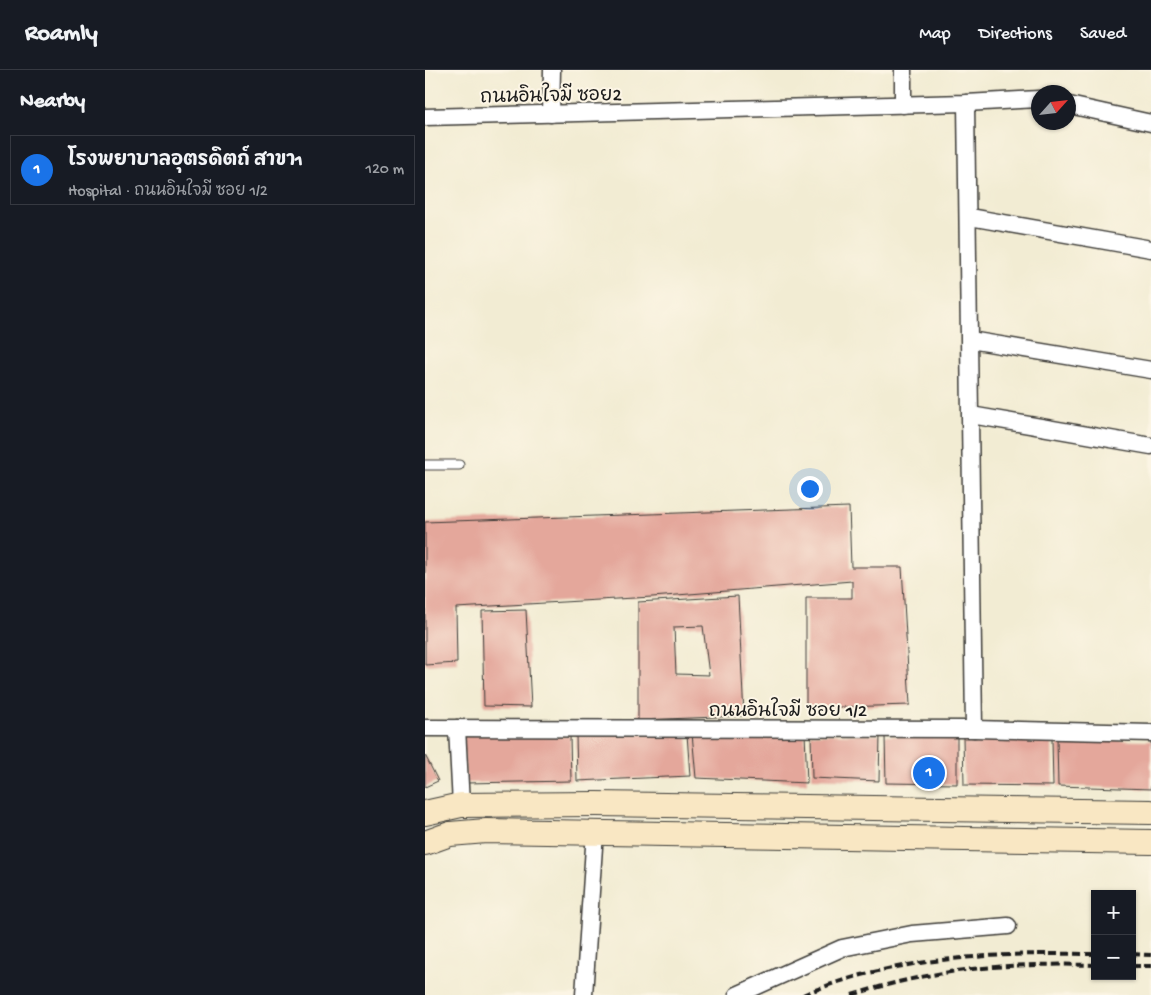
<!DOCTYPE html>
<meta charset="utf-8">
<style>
:root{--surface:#171b24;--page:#242831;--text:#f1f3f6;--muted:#9ea1a6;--line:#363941;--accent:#1a73e8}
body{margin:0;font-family:"Gochi Hand","Playpen Sans Thai",sans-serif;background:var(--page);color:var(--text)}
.controls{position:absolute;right:15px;bottom:15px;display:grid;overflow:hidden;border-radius:0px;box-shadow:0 1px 4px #0004}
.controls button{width:45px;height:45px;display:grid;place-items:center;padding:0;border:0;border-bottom:1px solid var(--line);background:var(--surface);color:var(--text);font:25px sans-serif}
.compass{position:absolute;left:606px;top:15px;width:45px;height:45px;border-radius:50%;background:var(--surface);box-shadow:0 1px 4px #0004;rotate:63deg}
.you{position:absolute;left:384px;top:418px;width:18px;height:18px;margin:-12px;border:4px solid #fff;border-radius:50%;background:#1a73e8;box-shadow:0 0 0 8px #1a73e833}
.badge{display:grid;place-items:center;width:32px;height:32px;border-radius:50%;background:var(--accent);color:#fff;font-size:16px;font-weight:700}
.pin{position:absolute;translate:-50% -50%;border:2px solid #fff;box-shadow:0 1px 5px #0006}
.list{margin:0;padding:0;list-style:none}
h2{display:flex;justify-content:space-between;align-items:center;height:65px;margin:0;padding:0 20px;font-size:21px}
h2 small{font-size:16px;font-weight:400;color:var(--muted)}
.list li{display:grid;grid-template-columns:32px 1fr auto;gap:15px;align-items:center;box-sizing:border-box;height:70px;margin:0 10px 10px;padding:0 10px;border:1px solid var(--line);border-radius:0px}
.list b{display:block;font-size:19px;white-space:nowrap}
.list p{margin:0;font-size:16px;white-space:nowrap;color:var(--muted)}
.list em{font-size:16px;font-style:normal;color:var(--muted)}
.map{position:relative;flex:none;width:726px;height:925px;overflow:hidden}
header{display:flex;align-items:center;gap:30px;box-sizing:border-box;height:70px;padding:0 25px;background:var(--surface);border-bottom:1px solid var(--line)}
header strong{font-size:24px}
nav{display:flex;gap:28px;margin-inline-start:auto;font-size:18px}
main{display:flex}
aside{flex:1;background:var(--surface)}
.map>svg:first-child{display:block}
.building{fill:#e4a79b;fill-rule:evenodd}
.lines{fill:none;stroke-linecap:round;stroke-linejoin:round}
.service-casing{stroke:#3c3b37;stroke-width:11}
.minor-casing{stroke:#3c3b37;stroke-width:19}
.secondary-casing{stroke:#3c3b37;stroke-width:26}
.service{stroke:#fff;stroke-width:9}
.minor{stroke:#fff;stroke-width:16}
.secondary{stroke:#f9e7c3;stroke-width:24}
.rail{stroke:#1c1c1c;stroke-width:4;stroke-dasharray:8 4;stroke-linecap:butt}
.labels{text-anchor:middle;stroke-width:4;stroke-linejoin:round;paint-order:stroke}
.street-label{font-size:19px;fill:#1c1c1c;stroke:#fcf5e5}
</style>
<header>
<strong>Roamly</strong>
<nav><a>Map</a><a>Directions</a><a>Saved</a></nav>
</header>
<main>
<aside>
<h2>Nearby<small></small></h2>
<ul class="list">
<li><span class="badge">1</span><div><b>โรงพยาบาลอุตรดิตถ์ สาขา1</b><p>Hospital · ถนนอินใจมี ซอย 1/2</p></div><em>120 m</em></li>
</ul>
</aside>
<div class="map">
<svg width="726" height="925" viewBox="0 0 726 925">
<rect width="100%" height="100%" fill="#fcf5e5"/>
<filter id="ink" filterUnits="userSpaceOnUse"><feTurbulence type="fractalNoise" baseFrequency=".02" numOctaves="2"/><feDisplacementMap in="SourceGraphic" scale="10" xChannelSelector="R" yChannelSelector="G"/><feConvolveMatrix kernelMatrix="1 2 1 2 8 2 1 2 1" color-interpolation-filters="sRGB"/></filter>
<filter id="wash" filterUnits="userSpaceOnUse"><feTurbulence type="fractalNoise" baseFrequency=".0096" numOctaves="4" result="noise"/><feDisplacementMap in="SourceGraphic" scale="20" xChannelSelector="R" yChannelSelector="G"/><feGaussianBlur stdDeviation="1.12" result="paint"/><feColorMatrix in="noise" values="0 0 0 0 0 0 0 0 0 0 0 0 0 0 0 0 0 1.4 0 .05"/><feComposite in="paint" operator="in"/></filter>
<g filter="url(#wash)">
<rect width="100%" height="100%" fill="#f2ecd3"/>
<g id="blocks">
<g class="building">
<path d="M424,437L426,497H477L485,635L381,638V528H427V511L227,527L31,538L32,593L0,595V452Z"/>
<path d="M313,526L319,646L213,650V532ZM278,556L284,605L251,604L249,557Z"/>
<path d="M101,540L106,637L59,636L57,541Z"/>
<path d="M267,663H380L382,713L271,708Z"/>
<path d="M37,664L145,666L146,711L41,713Z"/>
<path d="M151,664H262L265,706L152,711Z"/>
<path d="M386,664L455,665L454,711L387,708Z"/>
<path d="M460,666H532V714L461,713Z"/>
<path d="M538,666L627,669L628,716L539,715Z"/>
<path d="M632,669L726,671V719L633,716Z"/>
<path d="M0,685L13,711L0,717Z"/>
</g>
</g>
</g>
<g filter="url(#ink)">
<use href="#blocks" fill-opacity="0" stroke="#3c3b37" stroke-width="1"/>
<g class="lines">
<defs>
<path id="service" d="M0,395H34"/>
<g id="minor">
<path d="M478,0V35"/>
<path d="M541,33L549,659"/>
<path d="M644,35L726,53"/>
<path d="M126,44L127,0"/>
<path d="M0,47L541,33L614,29"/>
<path d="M545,147L726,179"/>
<path d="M545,270L726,300"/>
<path d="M546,345L726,376"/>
<path d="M0,658L549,659L726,663"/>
<path d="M32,658L36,735"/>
<path d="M159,925L170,762"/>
<path d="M312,925L417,878L487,864L583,856"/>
</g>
<g id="secondary">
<path d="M0,743L36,735L171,734L726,742"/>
<path d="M0,773L25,764L61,761L726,772"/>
</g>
</defs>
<use href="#service" class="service-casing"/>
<use href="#minor" class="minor-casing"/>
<use href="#secondary" class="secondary-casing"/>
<use href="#service" class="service"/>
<use href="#minor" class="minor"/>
<use href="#secondary" class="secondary"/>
<g class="rail">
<path d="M707,884L726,885"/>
<path d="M707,896H726"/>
<path d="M378,925C470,886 572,883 670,884"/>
<path d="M427,925C512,898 581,893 670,895"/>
</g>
</g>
</g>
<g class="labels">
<g class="street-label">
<text transform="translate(126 24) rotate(-1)" y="7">ถนนอินใจมี ซอย2</text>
<text x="363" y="646">ถนนอินใจมี ซอย 1/2</text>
</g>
</g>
</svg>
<div class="controls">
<button>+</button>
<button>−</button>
</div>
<svg class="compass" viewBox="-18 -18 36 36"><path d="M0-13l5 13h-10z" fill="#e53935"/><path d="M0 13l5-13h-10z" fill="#9ea1a6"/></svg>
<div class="you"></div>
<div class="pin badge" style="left:504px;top:703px">1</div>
</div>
</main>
